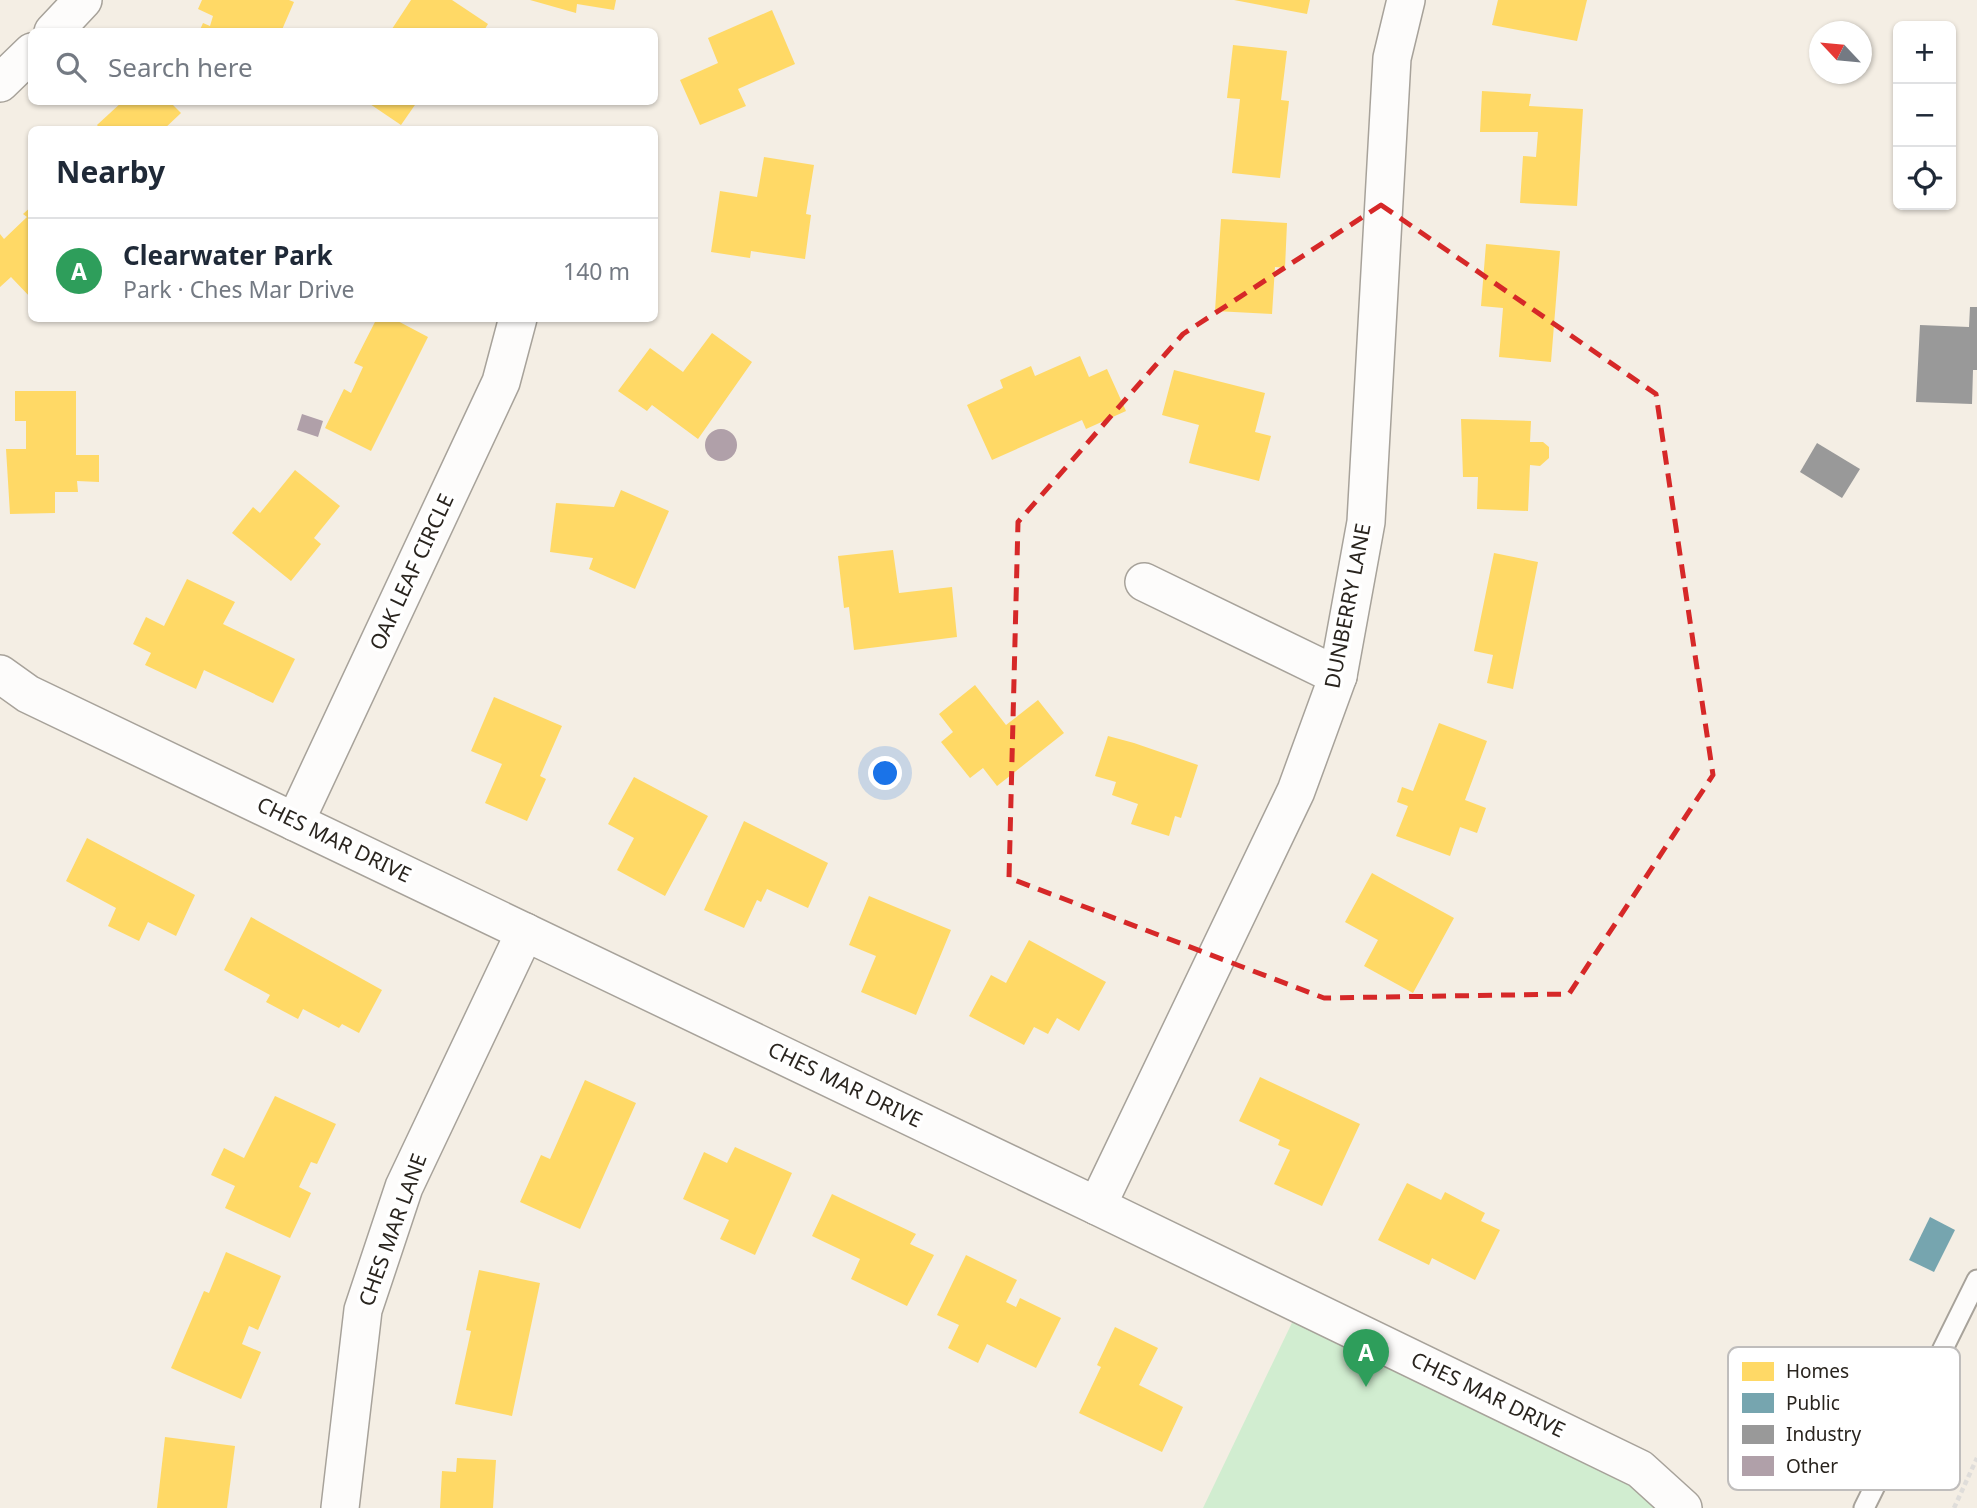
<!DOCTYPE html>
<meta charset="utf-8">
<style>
:root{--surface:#fff;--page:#f2f2f3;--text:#1f2937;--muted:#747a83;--line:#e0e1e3;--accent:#706b63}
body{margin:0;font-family:"Noto Sans",sans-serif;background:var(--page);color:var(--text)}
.controls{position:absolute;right:21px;top:21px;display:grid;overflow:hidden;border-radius:10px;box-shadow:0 2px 5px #0004}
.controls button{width:63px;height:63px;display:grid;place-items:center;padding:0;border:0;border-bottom:2px solid var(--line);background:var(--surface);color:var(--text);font:35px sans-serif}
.compass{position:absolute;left:1809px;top:21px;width:63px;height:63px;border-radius:50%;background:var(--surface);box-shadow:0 2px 5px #0004;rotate:296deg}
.you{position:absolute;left:886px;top:774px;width:24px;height:24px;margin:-18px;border:5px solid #fff;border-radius:50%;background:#1a73e8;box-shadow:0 0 0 10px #1a73e833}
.badge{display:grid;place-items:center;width:46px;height:46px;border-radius:50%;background:var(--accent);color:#fff;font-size:23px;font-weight:700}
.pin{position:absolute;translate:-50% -58px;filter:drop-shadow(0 2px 4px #0008)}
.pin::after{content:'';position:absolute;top:37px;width:24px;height:21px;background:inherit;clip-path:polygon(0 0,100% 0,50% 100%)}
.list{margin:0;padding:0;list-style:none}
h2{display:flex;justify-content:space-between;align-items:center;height:91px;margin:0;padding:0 28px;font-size:30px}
h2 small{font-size:23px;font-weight:400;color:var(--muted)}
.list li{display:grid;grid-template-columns:46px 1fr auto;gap:21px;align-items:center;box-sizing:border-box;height:105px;padding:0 28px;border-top:2px solid var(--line)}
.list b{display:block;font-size:26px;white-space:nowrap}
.list p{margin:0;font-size:23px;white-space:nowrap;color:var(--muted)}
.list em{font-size:23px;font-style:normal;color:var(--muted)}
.icon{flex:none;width:38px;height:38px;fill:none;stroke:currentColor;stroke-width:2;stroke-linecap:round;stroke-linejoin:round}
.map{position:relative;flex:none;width:1977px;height:1508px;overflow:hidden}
.search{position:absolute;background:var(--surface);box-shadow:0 2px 5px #0004;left:28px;top:28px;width:630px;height:77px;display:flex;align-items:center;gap:18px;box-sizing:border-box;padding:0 24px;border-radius:10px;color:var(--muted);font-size:26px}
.panel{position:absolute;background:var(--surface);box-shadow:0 2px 5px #0004;left:28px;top:126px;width:630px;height:196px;border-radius:10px}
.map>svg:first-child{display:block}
.green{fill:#d1edd0}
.homes{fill:#ffd966}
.public{fill:#76a5af}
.industry{fill:#999}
.building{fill:#b0a0a9}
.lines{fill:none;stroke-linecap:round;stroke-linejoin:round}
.lane-casing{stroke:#a7a29a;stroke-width:23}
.street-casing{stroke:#a7a29a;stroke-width:40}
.path{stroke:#dfddda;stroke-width:4.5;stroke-dasharray:5 3.5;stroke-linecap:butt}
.lane{stroke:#fdfcfb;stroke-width:19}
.street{stroke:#fdfcfb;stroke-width:37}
.marked{fill:none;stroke:#d62828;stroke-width:5;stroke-dasharray:14 9;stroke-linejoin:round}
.labels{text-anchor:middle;stroke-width:7;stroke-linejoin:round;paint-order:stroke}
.street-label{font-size:21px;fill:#29241e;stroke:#fff}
.key{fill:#fff;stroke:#bfbdbc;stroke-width:2}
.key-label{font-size:19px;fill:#29241e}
</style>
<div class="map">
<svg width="1977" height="1508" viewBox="0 0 1977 1508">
<rect width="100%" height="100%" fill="#f4eee4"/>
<path class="green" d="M1301,1304L1683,1508H1203Z"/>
<g class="homes">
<path d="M202,0H289L294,2L281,32H199L203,23L210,26L213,16L198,9Z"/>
<path d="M411,0H452L488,24L483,32H390Z"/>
<path d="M530,0H616L614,10L577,4L576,13Z"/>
<path d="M1234,0H1310L1307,14Z"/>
<path d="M1498,0H1587L1577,41L1492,25Z"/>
<path d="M772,10L795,64L738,89L746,106L700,125L680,80L718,63L708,38Z"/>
<path d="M1233,45L1287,51L1281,100L1289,101L1280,178L1232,173L1240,99L1227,98Z"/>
<path d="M1482,91L1531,94L1529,106L1583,109L1577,206L1520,203L1523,156L1536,157L1538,132H1480Z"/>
<path d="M122,102H170L181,113L163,130H101L97,125Z"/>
<path d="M367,102H417L401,125Z"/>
<path d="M764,157L814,165L806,214L811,215L805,259L751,251L750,258L711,252L720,191L757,197Z"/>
<path d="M32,206V299L11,277L0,287V234L4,239L27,217L23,214Z"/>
<path d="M1221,219L1287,223L1285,268L1275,267L1272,314L1215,311Z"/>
<path d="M1486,244L1560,251L1551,362L1499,357L1503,308L1481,306Z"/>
<path d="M377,318H392L428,337L371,451L325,428L344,389L351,393L363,367L354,363Z"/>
<path d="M712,333L752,362L698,439L652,405L647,411L618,391L650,348L683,372Z"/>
<path d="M1080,356L1089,377L1107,369L1126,411L1086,429L1082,420L992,460L967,405L1003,388L1000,380L1031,366L1035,376Z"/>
<path d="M1174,370L1265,393L1255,432L1271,436L1259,481L1189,463L1199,425L1162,415Z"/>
<path d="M15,391H76V455H99V482L77,481L78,492H55V513L10,514L6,449H26V421H15Z"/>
<path d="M1461,419L1531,421L1530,442H1543L1549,447V458L1540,466L1530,465L1528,511L1477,509L1478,477H1463Z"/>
<path d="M295,470L340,506L314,538L321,544L291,581L232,533L253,507L260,513Z"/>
<path d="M621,490L669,511L635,589L589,569L593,558L550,552L556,503L614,507Z"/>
<path d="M893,550L899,593L952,587L957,637L854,650L849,607L844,608L838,556Z"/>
<path d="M1494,553L1538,562L1513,689L1487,683L1493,655L1474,651Z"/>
<path d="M187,579L235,602L223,624L295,659L273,703L204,670L196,689L145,665L151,653L133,644L146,617L164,626Z"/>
<path d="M975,685L1006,725L1038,700L1064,733L997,786L983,768L970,778L941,742L953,732L939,714Z"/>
<path d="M494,697L562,726L540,776L546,779L527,821L485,803L502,764L471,751Z"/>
<path d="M1439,723L1487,741L1465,800L1486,808L1477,833L1460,827L1450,856L1396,836L1408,806L1397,802L1402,787L1413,791Z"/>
<path d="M1108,736L1134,743L1198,765L1181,818L1175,816L1169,836L1131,824L1138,804L1112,795L1116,782L1095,776Z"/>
<path d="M634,777L708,816L665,896L617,870L634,838L608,824Z"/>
<path d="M744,821L828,863L808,908L767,889L761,902L757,900L744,928L704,910Z"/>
<path d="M87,838L195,895L176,936L148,922L139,941L108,926L116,908L66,881Z"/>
<path d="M1372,873L1454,918L1413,993L1364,966L1378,940L1345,922Z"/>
<path d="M869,896L951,930L916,1015L861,992L876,956L849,945Z"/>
<path d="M251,917L382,990L359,1033L342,1024L339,1028L303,1009L298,1019L266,1002L270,995L224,970Z"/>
<path d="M1029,940L1106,982L1079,1031L1057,1018L1048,1034L1034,1027L1024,1045L969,1016L991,975L1006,983Z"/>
<path d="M1260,1077L1360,1124L1322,1206L1274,1184L1290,1150L1278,1145L1280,1140L1239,1121Z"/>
<path d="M585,1080L636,1103L580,1229L520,1202L541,1155L550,1159Z"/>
<path d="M275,1096L336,1124L317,1164L311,1162L299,1187L311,1193L290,1238L225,1208L235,1186L211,1175L224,1148L244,1158Z"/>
<path d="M735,1147L792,1173L755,1255L720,1239L729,1220L683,1199L704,1152L727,1163Z"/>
<path d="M1407,1183L1441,1200L1445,1192L1485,1213L1481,1221L1500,1230L1475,1280L1432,1258L1429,1265L1378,1240Z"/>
<path d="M832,1194L916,1234L910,1244L934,1255L907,1306L851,1279L860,1259L812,1236Z"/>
<path d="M226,1252L281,1276L258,1330L249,1326L242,1344L261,1352L241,1399L171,1368L204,1291L209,1293Z"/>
<path d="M966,1255L1017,1280L1006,1302L1016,1307L1020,1298L1061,1318L1036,1368L987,1344L978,1363L948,1348L959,1325L937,1315Z"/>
<path d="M479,1270L540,1283L512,1416L455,1404L471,1331L466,1330Z"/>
<path d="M1115,1327L1158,1348L1139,1385L1183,1407L1162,1452L1079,1413L1101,1367L1097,1365Z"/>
<path d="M165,1437L235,1446L227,1508H157Z"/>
<path d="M457,1458L496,1460L493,1508H440L442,1471L456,1472Z"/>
</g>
<path class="public" d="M1930,1217L1955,1230L1934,1272L1909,1260Z"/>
<g class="industry">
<path d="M1970,307H1977V370H1973L1972,404L1916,402L1920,325L1969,327Z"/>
<path d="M1817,443L1860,469L1842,498L1800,472Z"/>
</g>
<g class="building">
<path d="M302,414L323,421L318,437L297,430Z"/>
<circle cx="721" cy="445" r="16"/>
</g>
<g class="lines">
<defs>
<path id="lane" d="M1864,1508L1977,1280"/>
<g id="street">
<path d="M53,32L83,0"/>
<path d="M0,83L32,52"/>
<path d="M1144,582L1338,676"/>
<path d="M0,674L28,694L1097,1206L1640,1469L1683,1508"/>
<path d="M295,822L501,382L518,318"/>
<path d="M1097,1206L1296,791L1338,676L1366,522L1392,58L1406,0"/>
<path d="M340,1508L363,1310L404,1187L525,932"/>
</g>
</defs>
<use href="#lane" class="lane-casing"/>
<use href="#street" class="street-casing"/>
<path class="path" d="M1954,1508L1977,1458"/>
<use href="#lane" class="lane"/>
<use href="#street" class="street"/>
</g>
<path class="marked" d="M1381,205L1656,394L1713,775L1569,994L1324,998L1009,878L1018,522L1183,334Z"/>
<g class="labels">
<g class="street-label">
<text transform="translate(412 572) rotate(-65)" y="7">OAK LEAF CIRCLE</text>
<text transform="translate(1348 606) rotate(-79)" y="7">DUNBERRY LANE</text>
<text transform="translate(334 840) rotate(26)" y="7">CHES MAR DRIVE</text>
<text transform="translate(845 1085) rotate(26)" y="7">CHES MAR DRIVE</text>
<text transform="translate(393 1230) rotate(-70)" y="7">CHES MAR LANE</text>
<text transform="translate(1488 1395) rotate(26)" y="7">CHES MAR DRIVE</text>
</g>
</g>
<rect x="1728" y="1347" width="232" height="143" rx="10" class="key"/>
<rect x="1742" y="1362" width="32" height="19" fill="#ffd966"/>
<rect x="1742" y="1393" width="32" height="20" fill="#76a5af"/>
<rect x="1742" y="1425" width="32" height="19" fill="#999"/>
<rect x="1742" y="1456" width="32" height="20" fill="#b0a0a9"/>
<g class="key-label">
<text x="1786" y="1378">Homes</text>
<text x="1786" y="1410">Public</text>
<text x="1786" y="1441">Industry</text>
<text x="1786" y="1473">Other</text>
</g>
</svg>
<div class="controls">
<button>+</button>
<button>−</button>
<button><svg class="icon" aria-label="locate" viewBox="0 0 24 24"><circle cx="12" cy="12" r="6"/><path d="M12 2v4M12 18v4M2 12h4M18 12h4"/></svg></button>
</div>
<svg class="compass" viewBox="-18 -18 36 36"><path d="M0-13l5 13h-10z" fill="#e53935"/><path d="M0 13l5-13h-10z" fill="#747a83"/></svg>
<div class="you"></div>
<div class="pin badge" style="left:1366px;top:1387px;background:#2e9e5b">A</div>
<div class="search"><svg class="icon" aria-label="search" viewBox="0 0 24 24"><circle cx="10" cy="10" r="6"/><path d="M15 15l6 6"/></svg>Search here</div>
<section class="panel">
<h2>Nearby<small></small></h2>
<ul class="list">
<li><span class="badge" style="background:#2e9e5b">A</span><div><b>Clearwater Park</b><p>Park · Ches Mar Drive</p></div><em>140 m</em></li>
</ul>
</section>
</div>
